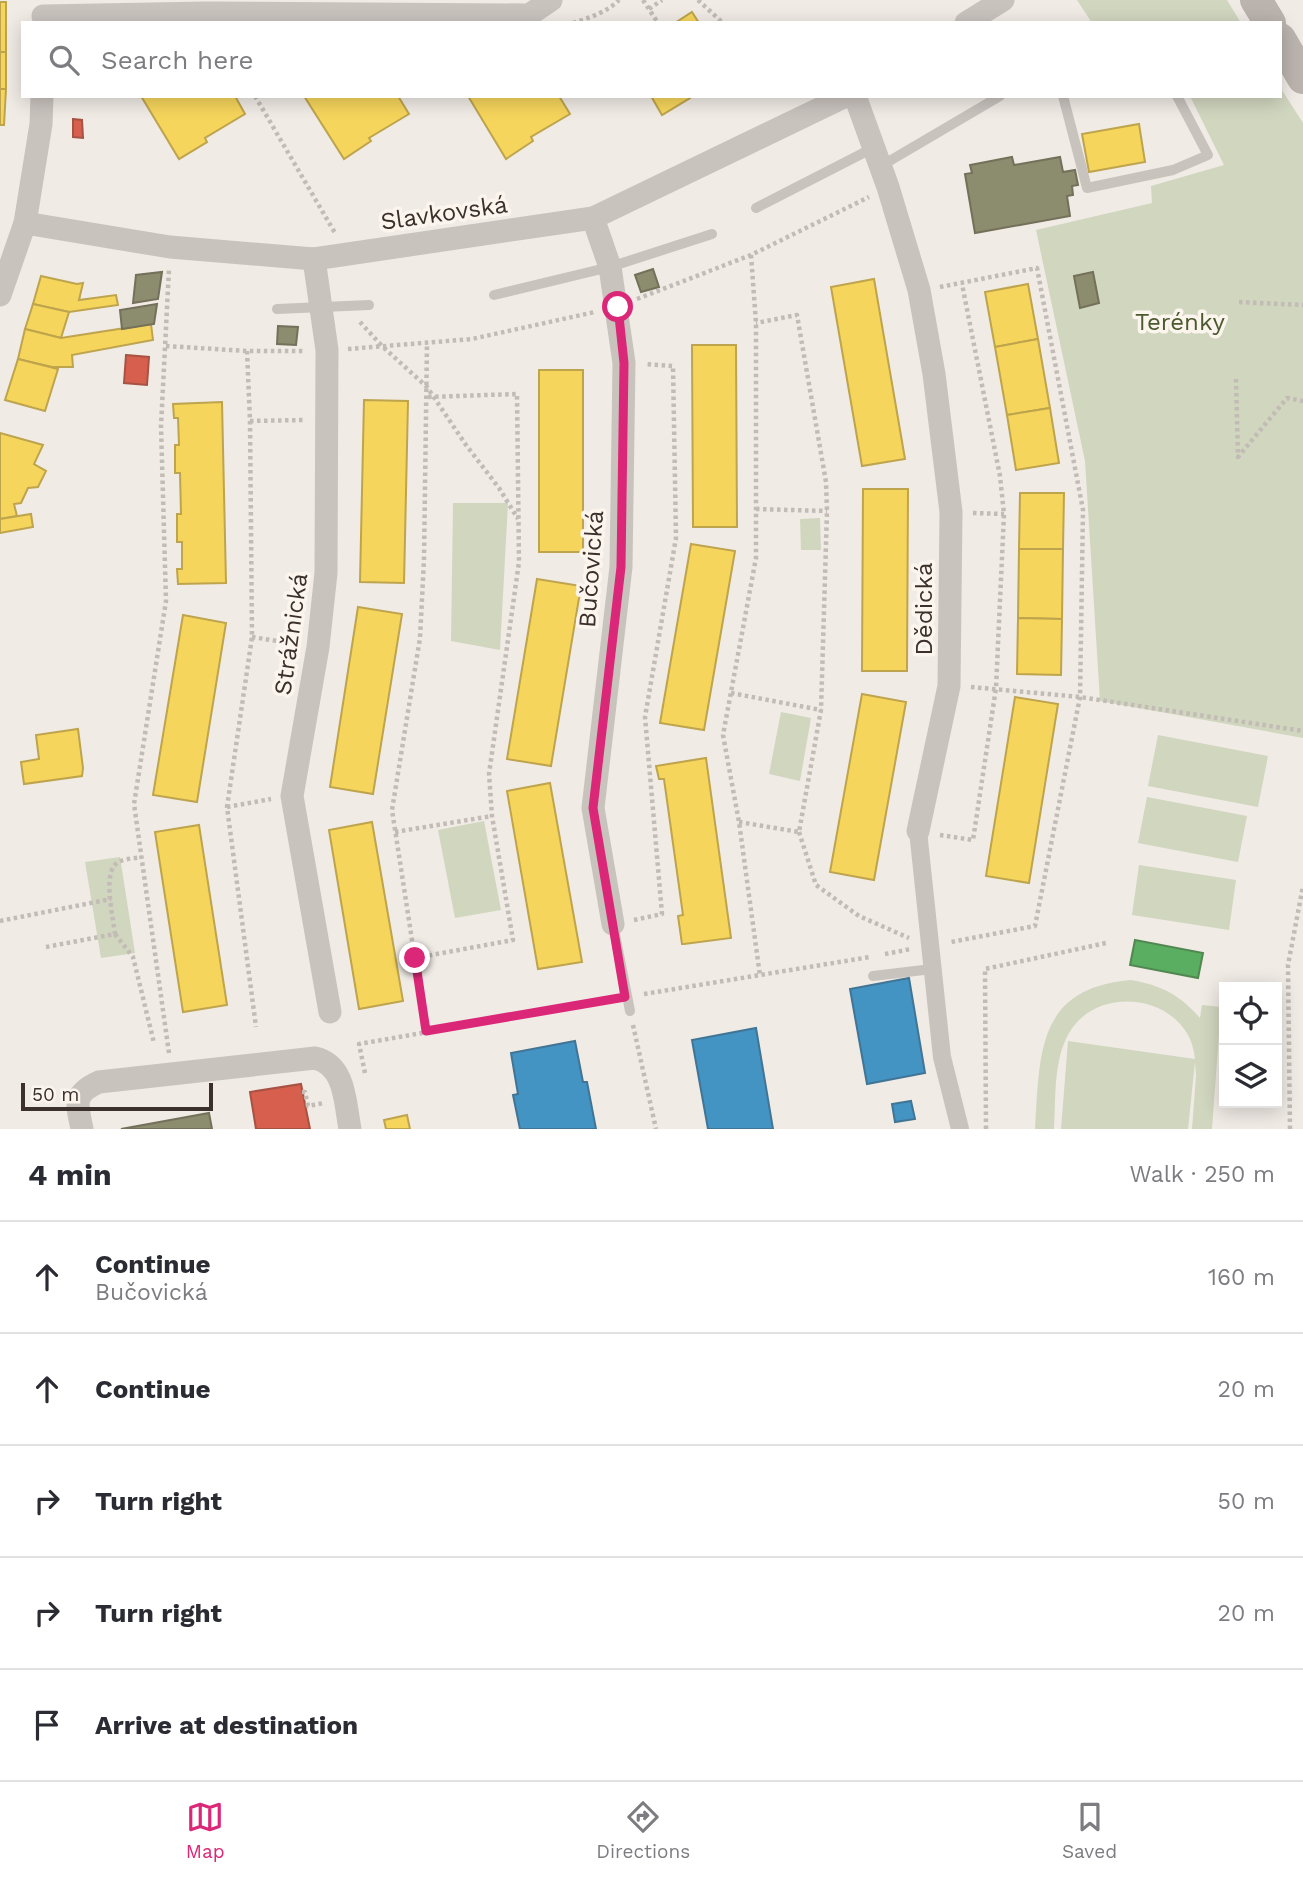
<!DOCTYPE html>
<meta charset="utf-8">
<style>
:root{--surface:#fff;--page:#f2f2f3;--text:#2b2b33;--muted:#7c7c81;--line:#e1e1e2;--accent:#db2777}
body{margin:0;font-family:"Work Sans",sans-serif;background:var(--page);color:var(--text)}
.controls{position:absolute;right:21px;bottom:21px;display:grid;overflow:hidden;border-radius:0px;box-shadow:0 4px 18px #0003}
.controls button{width:63px;height:63px;display:grid;place-items:center;padding:0;border:0;border-bottom:2px solid var(--line);background:var(--surface);color:var(--text);font:35px sans-serif}
.scale{position:absolute;left:21px;bottom:18px;width:192px;box-sizing:border-box;padding-left:7px;border:4px solid #3b302b;border-top:0;font-size:19px;line-height:24px;white-space:nowrap;color:#3b302b;-webkit-text-stroke:5px #fbf5ee;paint-order:stroke}
.stop{position:absolute;width:21px;height:21px;margin:-16px;border:5px solid #db2777;border-radius:50%;background:#fff}
.stop.end{background:#db2777;border-color:#fff;box-shadow:0 2px 7px #0008}
.list{margin:0;padding:0;list-style:none}
h2{display:flex;justify-content:space-between;align-items:center;height:91px;margin:0;padding:0 28px;font-size:30px}
h2 small{font-size:23px;font-weight:400;color:var(--muted)}
.list li{display:grid;grid-template-columns:46px 1fr auto;gap:21px;align-items:center;box-sizing:border-box;height:112px;padding:0 28px;border-top:2px solid var(--line)}
.list b{display:block;font-size:26px;white-space:nowrap}
.list p{margin:0;font-size:23px;white-space:nowrap;color:var(--muted)}
.list em{font-size:23px;font-style:normal;color:var(--muted)}
.icon{flex:none;width:38px;height:38px;fill:none;stroke:currentColor;stroke-width:2;stroke-linecap:round;stroke-linejoin:round}
.map{position:relative;flex:none;width:1303px;height:1129px;overflow:hidden}
.search{position:absolute;background:var(--surface);box-shadow:0 4px 18px #0003;left:21px;right:21px;top:21px;height:77px;display:flex;align-items:center;gap:18px;box-sizing:border-box;padding:0 24px;border-radius:0px;color:var(--muted);font-size:26px}
.sheet{height:651px;background:var(--surface)}
nav{display:flex;justify-content:space-around;align-items:center;box-sizing:border-box;height:98px;border-top:2px solid var(--line);background:var(--surface);font-size:19px;color:var(--muted)}
nav a{display:grid;justify-items:center;gap:4px}
nav .on{color:var(--accent)}
.map>svg:first-child{display:block}
.green{fill:#d1d6bf}
.homes{fill:#f6d55c;stroke:#bea44d;stroke-width:2}
.shops{fill:#d6604d;stroke:#a85243;stroke-width:2}
.schools{fill:#4393c3;stroke:#417595;stroke-width:2}
.public{fill:#5aae61;stroke:#518851;stroke-width:2}
.industry{fill:#8c8c6e;stroke:#74705a;stroke-width:2}
.lines{fill:none;stroke-linecap:round;stroke-linejoin:round}
.path{stroke:#c2bbb6;stroke-width:4.5;stroke-dasharray:3.5 3.5;stroke-linecap:butt}
.service{stroke:#c9c3be;stroke-width:10}
.pedestrian{stroke:#c9c3be;stroke-width:18}
.minor{stroke:#c9c3be;stroke-width:23}
.secondary{stroke:#bab3ae;stroke-width:32}
.route{stroke:#db2777;stroke-width:9}
.labels{text-anchor:middle;stroke-width:7;stroke-linejoin:round;paint-order:stroke}
.street-label{font-size:24px;fill:#3b302b;stroke:#fbf5ee}
.park-label{font-size:24px;fill:#4a5a2e;stroke:#fbf5ee}
</style>
<div class="map">
<svg width="1303" height="1129" viewBox="0 0 1303 1129">
<rect width="100%" height="100%" fill="#f0ebe5"/>
<g class="green">
<path d="M1077,0H1227L1241,23H1092Z"/>
<path d="M1280,87L1303,123V738L1100,701L1085,461L1036,230L1152,203L1151,186L1224,165L1190,96H1280Z"/>
<path d="M453,503H508L500,650L451,641Z"/>
<path d="M820,518L821,550H801L800,519Z"/>
<path d="M781,712L811,718L800,781L769,774Z"/>
<path d="M1158,735L1268,756L1258,807L1148,786Z"/>
<path d="M1147,797L1247,816L1238,862L1138,843Z"/>
<path d="M484,821L501,910L455,918L438,830Z"/>
<path d="M120,857L135,953L101,958L85,862Z"/>
<path d="M1139,865L1236,880L1229,930L1132,915Z"/>
<path d="M1131,980C1161,985 1180,995 1200,1018L1202,1005L1221,1007L1212,1129H1192L1196,1076L1195,1062L1188,1129H1061L1068,1041L1195,1059C1190,996 1099,981 1069,1033C1053,1061 1056,1098 1054,1129H1035C1040,1054 1036,988 1131,980Z"/>
</g>
<g class="homes">
<rect x="0" y="2" width="6" height="50"/>
<path d="M692,12L699,23H675Z"/>
<rect x="0" y="52" width="6" height="37"/>
<path d="M0,89H6L4,125H0Z"/>
<path d="M141,96H235L245,114L205,138L207,142L179,159Z"/>
<path d="M304,96H398L409,114L369,138L371,141L344,159Z"/>
<path d="M468,96H559L570,114L531,137L533,141L506,159Z"/>
<path d="M651,96H689L690,98L662,115Z"/>
<path d="M1139,124L1145,162L1089,172L1082,134Z"/>
<path d="M41,276L77,284L83,283L79,300L116,295L118,305L69,312L33,304Z"/>
<path d="M874,279L905,459L862,466L831,287Z"/>
<path d="M1028,284L1038,339L995,347L985,292Z"/>
<path d="M33,304L69,312L61,338L25,329Z"/>
<path d="M151,324L153,340L72,355L73,367H52L18,359L25,329L61,338Z"/>
<path d="M1038,339L1050,408L1007,415L995,347Z"/>
<path d="M692,345H736L737,527H693Z"/>
<path d="M18,359L58,369L45,411L5,400Z"/>
<rect x="539" y="370" width="44" height="182"/>
<path d="M364,400L408,401L404,583L360,582Z"/>
<path d="M222,402L226,583L178,584L177,569H182V542H177V514H181L180,473H175V445H179L178,418H174L173,404Z"/>
<path d="M1050,408L1059,463L1016,470L1007,415Z"/>
<path d="M0,433L43,445L34,464L46,471L38,487L28,488L21,503L14,504L17,516L0,519Z"/>
<path d="M863,489H908L907,671H862Z"/>
<path d="M1020,493H1064L1063,549H1019Z"/>
<path d="M31,514L33,527L0,533V519Z"/>
<path d="M691,544L735,551L704,730L660,723Z"/>
<path d="M1019,549H1063L1062,619L1018,618Z"/>
<path d="M537,579L581,586L551,766L507,759Z"/>
<path d="M358,607L402,614L373,794L330,787Z"/>
<path d="M183,615L226,623L197,802L153,795Z"/>
<path d="M1018,618L1062,619L1061,675L1017,674Z"/>
<path d="M862,694L906,702L874,880L830,872Z"/>
<path d="M1015,697L1058,704L1029,883L986,876Z"/>
<path d="M78,729L83,768L82,776L24,784L21,762L39,759L36,735Z"/>
<path d="M706,758L731,938L684,944H682L678,916L683,915L664,779H659L656,766Z"/>
<path d="M550,783L582,962L538,969L507,791Z"/>
<path d="M372,822L403,1001L359,1009L329,830Z"/>
<path d="M199,825L227,1005L183,1012L155,832Z"/>
<path d="M407,1115L410,1129H386L384,1120Z"/>
</g>
<g class="shops">
<path d="M73,119L82,120L83,138L73,137Z"/>
<path d="M126,355L149,357L147,385L124,383Z"/>
<path d="M301,1084L310,1129H256L250,1092Z"/>
</g>
<g class="schools">
<path d="M909,978L925,1073L867,1084L850,989Z"/>
<path d="M756,1028L773,1129H708L692,1040Z"/>
<path d="M575,1041L583,1082H587L596,1129H520L513,1095L518,1094L511,1053Z"/>
<path d="M911,1101L915,1119L895,1122L892,1104Z"/>
</g>
<path class="public" d="M1135,940L1203,953L1198,978L1130,965Z"/>
<g class="industry">
<path d="M1012,157L1014,165L1060,157L1063,172L1075,170L1078,185L1072,186L1073,195L1067,196L1070,216L975,233L965,174L972,173L970,165Z"/>
<path d="M653,269L659,287L641,292L635,275Z"/>
<path d="M162,272L158,299L133,303L136,275Z"/>
<path d="M1093,272L1099,303L1080,308L1074,276Z"/>
<path d="M157,304L154,324L122,329L120,310Z"/>
<path d="M278,326L298,327L296,345L277,344Z"/>
<path d="M209,1113L212,1129H121Z"/>
</g>
<g class="lines">
<g class="path">
<path d="M643,0L658,23"/>
<path d="M698,0L723,23"/>
<path d="M649,9L662,0"/>
<path d="M573,23C589,18 607,12 619,0"/>
<path d="M255,96L335,233"/>
<path d="M751,255L756,323V558L723,735L739,822L760,976"/>
<path d="M940,287L1037,268L1083,510L1080,697L1035,926L951,942"/>
<path d="M637,299L751,255L869,197"/>
<path d="M1239,302L1303,305"/>
<path d="M360,322L382,346L427,387L466,445L499,488L518,519"/>
<path d="M166,346L247,351H305"/>
<path d="M348,349L472,339L595,312"/>
<path d="M247,351L250,421L252,637L227,807L256,1027"/>
<path d="M1236,379L1238,457L1287,398L1303,401"/>
<path d="M250,421L305,420"/>
<path d="M756,509L827,511"/>
<path d="M973,513L1004,514"/>
<path d="M252,637L296,644"/>
<path d="M971,687L1080,697L1303,731"/>
<path d="M731,693L821,710"/>
<path d="M227,807L271,799"/>
<path d="M739,822L799,832L821,710L827,511L826,482L797,315L756,323"/>
<path d="M395,832L492,816"/>
<path d="M799,832L816,885L859,916L909,938"/>
<path d="M940,835L973,840L996,688L1004,514L1000,476L962,284"/>
<path d="M634,920L662,914L645,717L676,538L673,366L645,364"/>
<path d="M0,921L111,899"/>
<path d="M115,934L133,957L154,1043"/>
<path d="M46,947L115,934C113,917 104,880 114,866C120,858 132,859 141,857"/>
<path d="M885,954L911,949"/>
<path d="M415,958L513,940L492,816L489,774L519,562L517,394L427,397"/>
<path d="M644,994L870,957"/>
<path d="M633,1025L656,1129"/>
<path d="M426,1031L392,810L420,638L424,560L427,343"/>
<path d="M169,1053L134,804L166,601L161,426L169,269"/>
<path d="M365,1073L359,1044L611,1000"/>
<path d="M302,1092H305L308,1106L324,1103"/>
<path d="M986,1129L985,969L1106,943"/>
<path d="M1290,1129L1288,965L1303,886"/>
</g>
<g class="service">
<path d="M1063,96L1087,188L1173,170L1208,155L1177,96"/>
<path d="M881,166L1000,96"/>
<path d="M756,208L875,147"/>
<path d="M494,295L610,267L712,234"/>
<path d="M277,309L369,305"/>
<path d="M613,924L630,1011"/>
<path d="M873,976L932,969"/>
</g>
<path class="pedestrian" d="M918,831L942,1057L960,1129"/>
<g class="minor">
<path d="M43,16L206,13L529,15L551,0"/>
<path d="M966,23L1003,0"/>
<path d="M855,96L888,187L919,290L934,374L951,512L949,686L918,831"/>
<path d="M593,218L610,267L624,363L621,567L593,808L613,924"/>
<path d="M25,223L170,247L314,259L593,218L846,96"/>
<path d="M314,259L327,350L326,573L318,647L292,796L330,1012"/>
<path d="M0,295L25,223L41,124L42,96"/>
<path d="M82,1129C77,1104 72,1094 99,1082L315,1058C346,1065 345,1104 350,1129"/>
</g>
<g class="secondary">
<path d="M1256,0L1270,23"/>
<path d="M1280,39L1303,78"/>
</g>
</g>
<g class="lines">
<path class="route" d="M415,958L426,1031L625,997L593,808L621,567L624,363L618,307"/>
</g>
<g class="labels">
<g class="street-label">
<text transform="translate(444 213) rotate(-8)" y="8">Slavkovská</text>
<text transform="translate(591 569) rotate(-86)" y="8">Bučovická</text>
<text transform="translate(924 609) rotate(-90)" y="8">Dědická</text>
<text transform="translate(291 634) rotate(-82)" y="8">Strážnická</text>
</g>
<g class="park-label">
<text x="1180" y="330">Terénky</text>
</g>
</g>
</svg>
<div class="controls">
<button><svg class="icon" aria-label="locate" viewBox="0 0 24 24"><circle cx="12" cy="12" r="6"/><path d="M12 2v4M12 18v4M2 12h4M18 12h4"/></svg></button>
<button><svg class="icon" aria-label="layers" viewBox="0 0 24 24"><path d="M12 4l9 5-9 5-9-5zM3 14l9 5 9-5"/></svg></button>
</div>
<div class="scale">50 m</div>
<div class="stop" style="left:618px;top:307px"></div>
<div class="stop end" style="left:415px;top:958px"></div>
<div class="search"><svg class="icon" aria-label="search" viewBox="0 0 24 24"><circle cx="10" cy="10" r="6"/><path d="M15 15l6 6"/></svg>Search here</div>
</div>
<section class="sheet">
<h2>4 min<small>Walk · 250 m</small></h2>
<ul class="list">
<li><svg class="icon" aria-label="ahead" viewBox="0 0 24 24"><path d="M12 20V5M6 11l6-6 6 6"/></svg><div><b>Continue</b><p>Bučovická</p></div><em>160 m</em></li>
<li><svg class="icon" aria-label="ahead" viewBox="0 0 24 24"><path d="M12 20V5M6 11l6-6 6 6"/></svg><div><b>Continue</b></div><em>20 m</em></li>
<li><svg class="icon" aria-label="right" viewBox="0 0 24 24"><path d="M7 20v-9h11M14 6l5 5-5 5"/></svg><div><b>Turn right</b></div><em>50 m</em></li>
<li><svg class="icon" aria-label="right" viewBox="0 0 24 24"><path d="M7 20v-9h11M14 6l5 5-5 5"/></svg><div><b>Turn right</b></div><em>20 m</em></li>
<li><svg class="icon" aria-label="arrive" viewBox="0 0 24 24"><path d="M6 21V4h12l-3 4 3 4H6"/></svg><div><b>Arrive at destination</b></div></li>
</ul>
</section>
<nav>
<a class="on"><svg class="icon" aria-label="map" viewBox="0 0 24 24"><path d="M3 6l6-2 6 2 6-2v14l-6 2-6-2-6 2zM9 4v14M15 6v14"/></svg>Map</a>
<a><svg class="icon" aria-label="directions" viewBox="0 0 24 24"><path d="M12 3l9 9-9 9-9-9zM9 14v-3h6M13 9l2 2-2 2"/></svg>Directions</a>
<a><svg class="icon" aria-label="saved" viewBox="0 0 24 24"><path d="M7 4h10v16l-5-4-5 4z"/></svg>Saved</a>
</nav>
